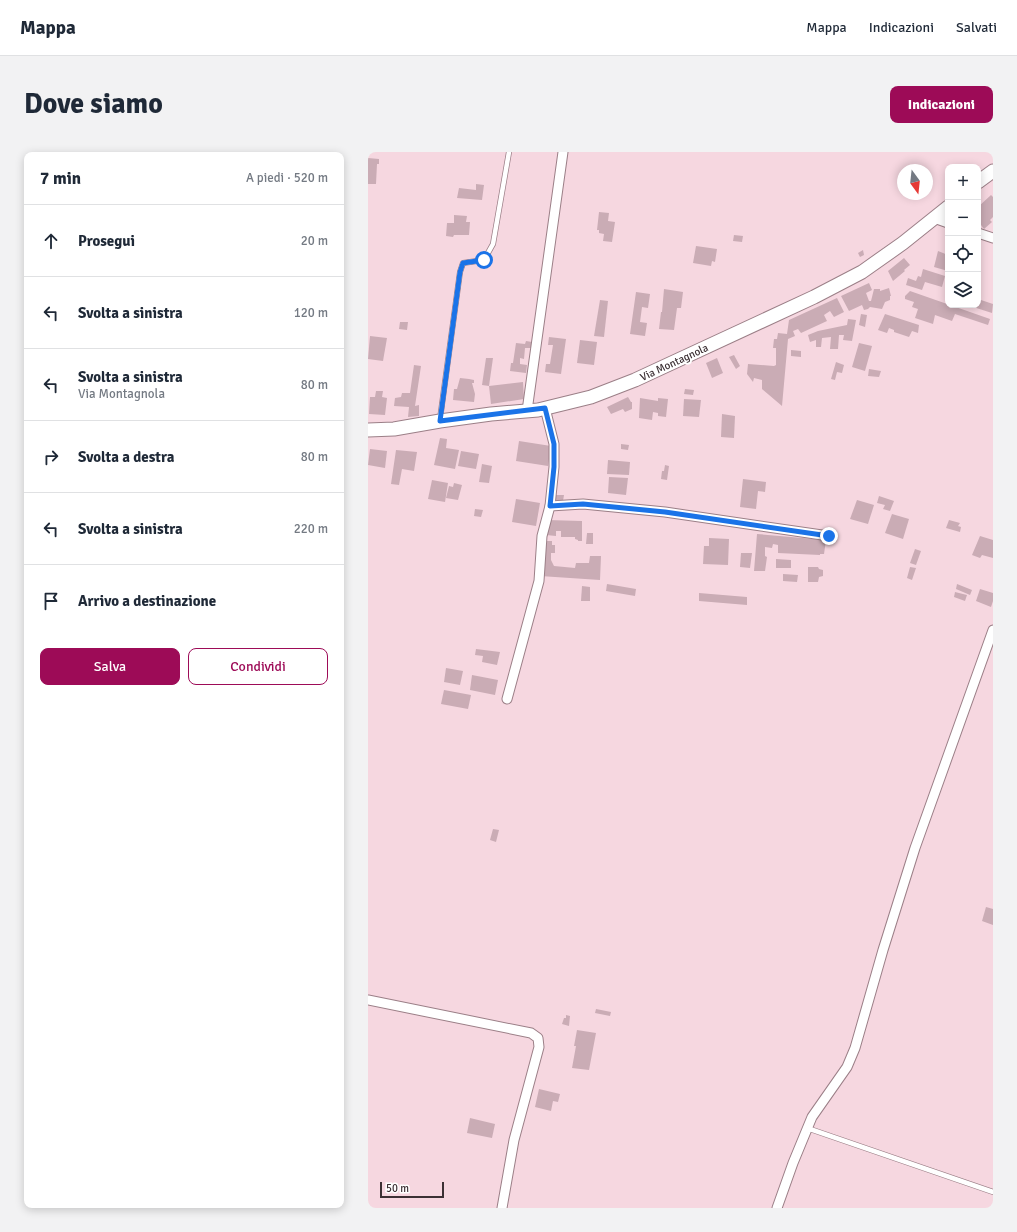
<!DOCTYPE html>
<html lang="it">
<meta charset="utf-8">
<style>
:root{--surface:#fff;--page:#f2f2f3;--text:#1f2937;--muted:#747a83;--line:#e0e1e3;--accent:#9d0b57}
body{margin:0;font-family:Signika,sans-serif;background:var(--page);color:var(--text)}
.controls{position:absolute;right:12px;top:12px;display:grid;overflow:hidden;border-radius:8px;box-shadow:0 2px 10px #0003}
.controls button{width:36px;height:36px;display:grid;place-items:center;padding:0;border:0;border-bottom:1px solid var(--line);background:var(--surface);color:var(--text);font:20px sans-serif}
.compass{position:absolute;left:529px;top:12px;width:36px;height:36px;border-radius:50%;background:var(--surface);box-shadow:0 2px 10px #0003;rotate:165deg}
.scale{position:absolute;left:12px;bottom:10px;width:64px;box-sizing:border-box;padding-left:4px;border:2px solid #3c3034;border-top:0;font-size:11px;line-height:14px;white-space:nowrap;color:#3c3034;-webkit-text-stroke:3px #fff;paint-order:stroke}
.stop{position:absolute;width:12px;height:12px;margin:-9px;border:3px solid #1a73e8;border-radius:50%;background:#fff}
.stop.end{background:#1a73e8;border-color:#fff;box-shadow:0 1px 4px #0008}
.list{margin:0;padding:0;list-style:none}
h2{display:flex;justify-content:space-between;align-items:center;height:52px;margin:0;padding:0 16px;font-size:17px}
h2 small{font-size:13px;font-weight:400;color:var(--muted)}
.list li{display:grid;grid-template-columns:26px 1fr auto;gap:12px;align-items:center;box-sizing:border-box;height:72px;padding:0 16px;border-top:1px solid var(--line)}
.list b{display:block;font-size:15px;white-space:nowrap}
.list p{margin:0;font-size:13px;white-space:nowrap;color:var(--muted)}
.list em{font-size:13px;font-style:normal;color:var(--muted)}
.actions{display:flex;gap:8px;padding:12px 16px}
.actions a{flex:1;padding:9px 0;border:1px solid var(--accent);border-radius:8px;text-align:center;font-size:14px;color:var(--accent)}
.actions .main{background:var(--accent);color:#fff}
.icon{flex:none;width:22px;height:22px;fill:none;stroke:currentColor;stroke-width:2;stroke-linecap:round;stroke-linejoin:round}
.map{position:relative;flex:none;width:625px;height:1056px;overflow:hidden;border-radius:8px}
header{display:flex;align-items:center;gap:24px;box-sizing:border-box;height:56px;padding:0 20px;background:var(--surface);border-bottom:1px solid var(--line)}
header strong{font-size:19px}
nav{display:flex;gap:22px;margin-inline-start:auto;font-size:14px}
.intro{display:flex;align-items:center;justify-content:space-between;box-sizing:border-box;height:96px;padding:0 24px}
h1{margin:0;font-size:28px}
.button{padding:10px 18px;border-radius:8px;background:var(--accent);color:#fff;font-size:14px;font-weight:700}
main{display:flex;gap:24px;padding:0 24px}
aside{flex:1;background:var(--surface);border-radius:8px;box-shadow:0 2px 10px #0003}
.map>svg:first-child{display:block}
.building{fill:#caacb5}
.lines{fill:none;stroke-linecap:round;stroke-linejoin:round}
.lane-casing{stroke:#9b7f87;stroke-width:6}
.street-casing{stroke:#9b7f87;stroke-width:11}
.secondary-casing{stroke:#9b7f87;stroke-width:15}
.lane{stroke:#fff;stroke-width:4.5}
.street{stroke:#fff;stroke-width:9}
.secondary{stroke:#fff;stroke-width:13}
.route{stroke:#1a73e8;stroke-width:5}
.labels{text-anchor:middle;stroke-width:4;stroke-linejoin:round;paint-order:stroke}
.street-label{font-size:11px;fill:#3c3034;stroke:#fff}
</style>
<header>
<strong>Mappa</strong>
<nav><a>Mappa</a><a>Indicazioni</a><a>Salvati</a></nav>
</header>
<div class="intro"><h1>Dove siamo</h1><a class="button">Indicazioni</a></div>
<main>
<aside>
<h2>7 min<small>A piedi · 520 m</small></h2>
<ul class="list">
<li><svg class="icon" aria-label="ahead" viewBox="0 0 24 24"><path d="M12 20V5M6 11l6-6 6 6"/></svg><div><b>Prosegui</b></div><em>20 m</em></li>
<li><svg class="icon" aria-label="left" viewBox="0 0 24 24"><path d="M17 20v-9H6M10 6l-5 5 5 5"/></svg><div><b>Svolta a sinistra</b></div><em>120 m</em></li>
<li><svg class="icon" aria-label="left" viewBox="0 0 24 24"><path d="M17 20v-9H6M10 6l-5 5 5 5"/></svg><div><b>Svolta a sinistra</b><p>Via Montagnola</p></div><em>80 m</em></li>
<li><svg class="icon" aria-label="right" viewBox="0 0 24 24"><path d="M7 20v-9h11M14 6l5 5-5 5"/></svg><div><b>Svolta a destra</b></div><em>80 m</em></li>
<li><svg class="icon" aria-label="left" viewBox="0 0 24 24"><path d="M17 20v-9H6M10 6l-5 5 5 5"/></svg><div><b>Svolta a sinistra</b></div><em>220 m</em></li>
<li><svg class="icon" aria-label="arrive" viewBox="0 0 24 24"><path d="M6 21V4h12l-3 4 3 4H6"/></svg><div><b>Arrivo a destinazione</b></div></li>
</ul>
<div class="actions"><a class="main">Salva</a><a>Condividi</a></div>
</aside>
<div class="map">
<svg width="625" height="1056" viewBox="0 0 625 1056">
<rect width="100%" height="100%" fill="#f6d7e0"/>
<g class="building">
<path d="M0,6L11,7V12H9L8,32H0Z"/>
<path d="M108,32L116,33L114,48L89,46L91,36L108,38Z"/>
<path d="M623,43L625,45V65L622,68L624,70L616,77L610,69V55Z"/>
<path d="M231,60L241,61L240,69L247,70L244,90L235,89L236,82L231,81V78H229Z"/>
<path d="M86,63L99,64L98,70H102L101,83H86L85,85L78,84L79,71H86Z"/>
<path d="M366,83L375,84L374,90L365,89Z"/>
<path d="M328,94L349,97L347,110L344,109L343,114L325,111Z"/>
<path d="M495,98L496,103L492,105L490,101Z"/>
<path d="M570,99L580,103V119L566,115Z"/>
<path d="M536,106L542,113L536,118L537,119L525,129L520,119Z"/>
<path d="M610,113L613,114L610,123Z"/>
<path d="M555,117L577,124L574,135L557,130L554,138L538,133L540,126L548,129L550,124L553,125Z"/>
<path d="M501,131L504,138L498,141L501,149H503L506,137H512V139L521,136L523,144H522V148L517,150L514,157L502,155L500,157L496,158L494,153L481,159L473,144Z"/>
<path d="M296,137L315,140L313,156H309L306,178L291,177L293,160H294Z"/>
<path d="M542,139L622,167L620,173L587,162L584,169L567,163L565,172L547,166L550,157L544,155L546,150L537,147V144Z"/>
<path d="M268,140L282,142L280,156L274,155L272,170L279,171L277,184L262,182Z"/>
<path d="M469,146L476,160L466,165L462,159L456,163L459,169L433,181L430,177L425,179L427,184L420,187L414,254L394,237V228L386,226L385,230L379,222L380,212L406,214L408,213V196H405L406,187H409L410,181L419,182L421,168Z"/>
<path d="M610,147L625,152L624,161L599,153H610Z"/>
<path d="M232,148L240,149L236,185L226,184Z"/>
<path d="M493,162L499,163L497,175L491,173Z"/>
<path d="M517,162L551,173L550,181L544,179L541,185L526,180V178L521,176L519,181L510,178Z"/>
<path d="M480,167L488,168L484,189L475,188L476,183H471L470,197H462L463,185L454,186L453,195H448V188L442,190L440,183L450,179L479,173Z"/>
<path d="M32,170H40L39,178L31,177Z"/>
<path d="M2,184L19,186L15,209L0,207Z"/>
<path d="M181,185L198,187L193,222L177,220L178,212H182L185,193H180Z"/>
<path d="M212,188L229,190L226,213L209,211Z"/>
<path d="M158,189L164,190L163,196H157L156,207L152,206V212L159,213L158,221L142,219L143,211H145L148,191L157,192Z"/>
<path d="M491,191L504,194L497,219L484,215Z"/>
<path d="M423,198L433,199V205L423,204Z"/>
<path d="M366,203L372,214L368,217L361,205Z"/>
<path d="M118,206H125L121,234L114,233Z"/>
<path d="M349,206L355,221L344,226L338,211Z"/>
<path d="M468,210L476,213L474,221L469,220L467,228L463,227Z"/>
<path d="M46,213L53,214L47,254L51,253V264L40,265L41,255L26,254L27,246L33,245L34,241H42Z"/>
<path d="M501,217L513,219L511,225L500,224Z"/>
<path d="M92,226L101,227L106,228V231H104L107,242L106,250L85,248L86,237H89Z"/>
<path d="M155,230L156,247L123,252L121,234Z"/>
<path d="M317,237L326,238L325,243L316,242Z"/>
<path d="M8,239H15L14,245L19,246L17,263L1,262L2,245H7Z"/>
<path d="M260,245L263,250H264V257L257,260L255,257L243,262L239,255Z"/>
<path d="M272,246L290,249V246L300,247L298,265L290,264V261L285,260L284,268L271,266Z"/>
<path d="M316,247L333,248L331,265L315,264Z"/>
<path d="M354,262L367,264L366,286L353,285Z"/>
<path d="M72,286L79,287L78,296L91,298L87,317L66,313Z"/>
<path d="M151,289L183,294L180,314L148,309Z"/>
<path d="M253,292L261,293L260,298L253,297Z"/>
<path d="M2,297L19,299L17,316L0,313Z"/>
<path d="M28,298L49,300L46,319L34,317L31,333L23,332Z"/>
<path d="M93,299L111,302L108,317L90,314Z"/>
<path d="M240,308L262,310L261,323L239,322Z"/>
<path d="M114,312L124,314L121,331L111,330Z"/>
<path d="M297,313L301,314L299,328L293,327L294,319H296Z"/>
<path d="M241,325L260,326L258,343L240,341Z"/>
<path d="M375,327L398,330L397,340L390,339L388,357L372,355Z"/>
<path d="M64,328L80,331L77,350L60,347Z"/>
<path d="M86,331L94,333L90,348L78,346L81,334L85,335Z"/>
<path d="M188,343H196L195,349L187,348Z"/>
<path d="M511,344L526,349L522,359L515,357L517,353L509,351Z"/>
<path d="M148,347L172,351L168,374L144,370Z"/>
<path d="M489,348L506,353L500,372L482,367Z"/>
<path d="M107,357L115,358L113,365L106,364Z"/>
<path d="M524,362L541,367L535,387L517,381Z"/>
<path d="M179,368L214,369V389H210V388L207,387V385H193V379H188V384L178,383Z"/>
<path d="M581,368L592,371L590,374L593,375L592,380L578,376Z"/>
<path d="M219,381H225V392H218Z"/>
<path d="M389,382L458,388L456,402H452V403L410,401V393L405,392L404,396L397,395V404L399,405L397,419H386Z"/>
<path d="M612,384L625,388V406L614,403L612,406L604,403Z"/>
<path d="M341,386L361,387L360,413L335,412L336,394H341Z"/>
<path d="M175,389H184V393H187V401H183V408L186,414L207,416L208,411H221L222,404H233L232,428L172,424Z"/>
<path d="M547,397L553,399L548,413L542,411Z"/>
<path d="M373,401H384L382,416L372,415Z"/>
<path d="M408,407L423,408V416H408Z"/>
<path d="M440,415H450L451,417L455,418V424L451,425L450,430H440Z"/>
<path d="M542,415L548,416L544,428L539,426Z"/>
<path d="M415,422L430,423L429,430L415,429Z"/>
<path d="M239,432L268,437L267,444L238,439Z"/>
<path d="M589,432L604,438L602,443L588,437Z"/>
<path d="M214,434L222,435V449H213Z"/>
<path d="M612,437L625,441V449L623,455L608,449Z"/>
<path d="M587,440L599,443L597,449L586,445Z"/>
<path d="M331,441L379,445V453L331,449Z"/>
<path d="M108,497L132,500L129,513L114,510L115,504L107,503Z"/>
<path d="M78,516L95,519L92,533L76,530Z"/>
<path d="M104,523L130,528L127,543L102,538Z"/>
<path d="M76,538L103,543L100,557L73,552Z"/>
<path d="M125,677L131,678L128,690L122,688Z"/>
<path d="M618,755L625,757V773L614,769Z"/>
<path d="M228,857L243,860L242,864L227,861Z"/>
<path d="M198,863L202,864L201,874L194,872L196,866H198Z"/>
<path d="M209,878L228,881L221,918L204,916L208,894H206Z"/>
<path d="M171,937L192,942L190,950L185,949L183,959L167,955Z"/>
<path d="M102,966L127,972L124,986L99,981Z"/>
</g>
<g class="lines">
<defs>
<g id="lane">
<path d="M72,267L92,120L95,111L116,108L125,92L141,0"/>
<path d="M439,976L625,1040"/>
</g>
<g id="street">
<path d="M566,66L580,71"/>
<path d="M610,81L625,86"/>
<path d="M159,259L195,0"/>
<path d="M182,354L215,352L297,360L461,384"/>
<path d="M139,547L171,429L174,384L182,354L186,315V292L177,256"/>
<path d="M0,848L163,881L170,886L171,895L146,988L134,1056"/>
<path d="M409,1056L425,1011L444,965L479,915L487,896L515,798L547,696L625,478"/>
</g>
<g id="secondary">
<path d="M610,30L625,19"/>
<path d="M0,278L26,277L72,269L123,262L170,258L223,245L267,228L446,145L494,120L535,91L580,55"/>
</g>
</defs>
<use href="#lane" class="lane-casing"/>
<use href="#street" class="street-casing"/>
<use href="#secondary" class="secondary-casing"/>
<use href="#lane" class="lane"/>
<use href="#street" class="street"/>
<use href="#secondary" class="secondary"/>
</g>
<g class="lines">
<path class="route" d="M116,108L95,111L92,120L72,269L177,256L186,292V315L182,354L215,352L297,360L461,384"/>
</g>
<g class="labels">
<g class="street-label">
<text transform="translate(306 210) rotate(-25)" y="4">Via Montagnola</text>
</g>
</g>
</svg>
<div class="controls">
<button>+</button>
<button>−</button>
<button><svg class="icon" aria-label="locate" viewBox="0 0 24 24"><circle cx="12" cy="12" r="6"/><path d="M12 2v4M12 18v4M2 12h4M18 12h4"/></svg></button>
<button><svg class="icon" aria-label="layers" viewBox="0 0 24 24"><path d="M12 4l9 5-9 5-9-5zM3 14l9 5 9-5"/></svg></button>
</div>
<svg class="compass" viewBox="-18 -18 36 36"><path d="M0-13l5 13h-10z" fill="#e53935"/><path d="M0 13l5-13h-10z" fill="#747a83"/></svg>
<div class="scale">50 m</div>
<div class="stop" style="left:116px;top:108px"></div>
<div class="stop end" style="left:461px;top:384px"></div>
</div>
</main>
